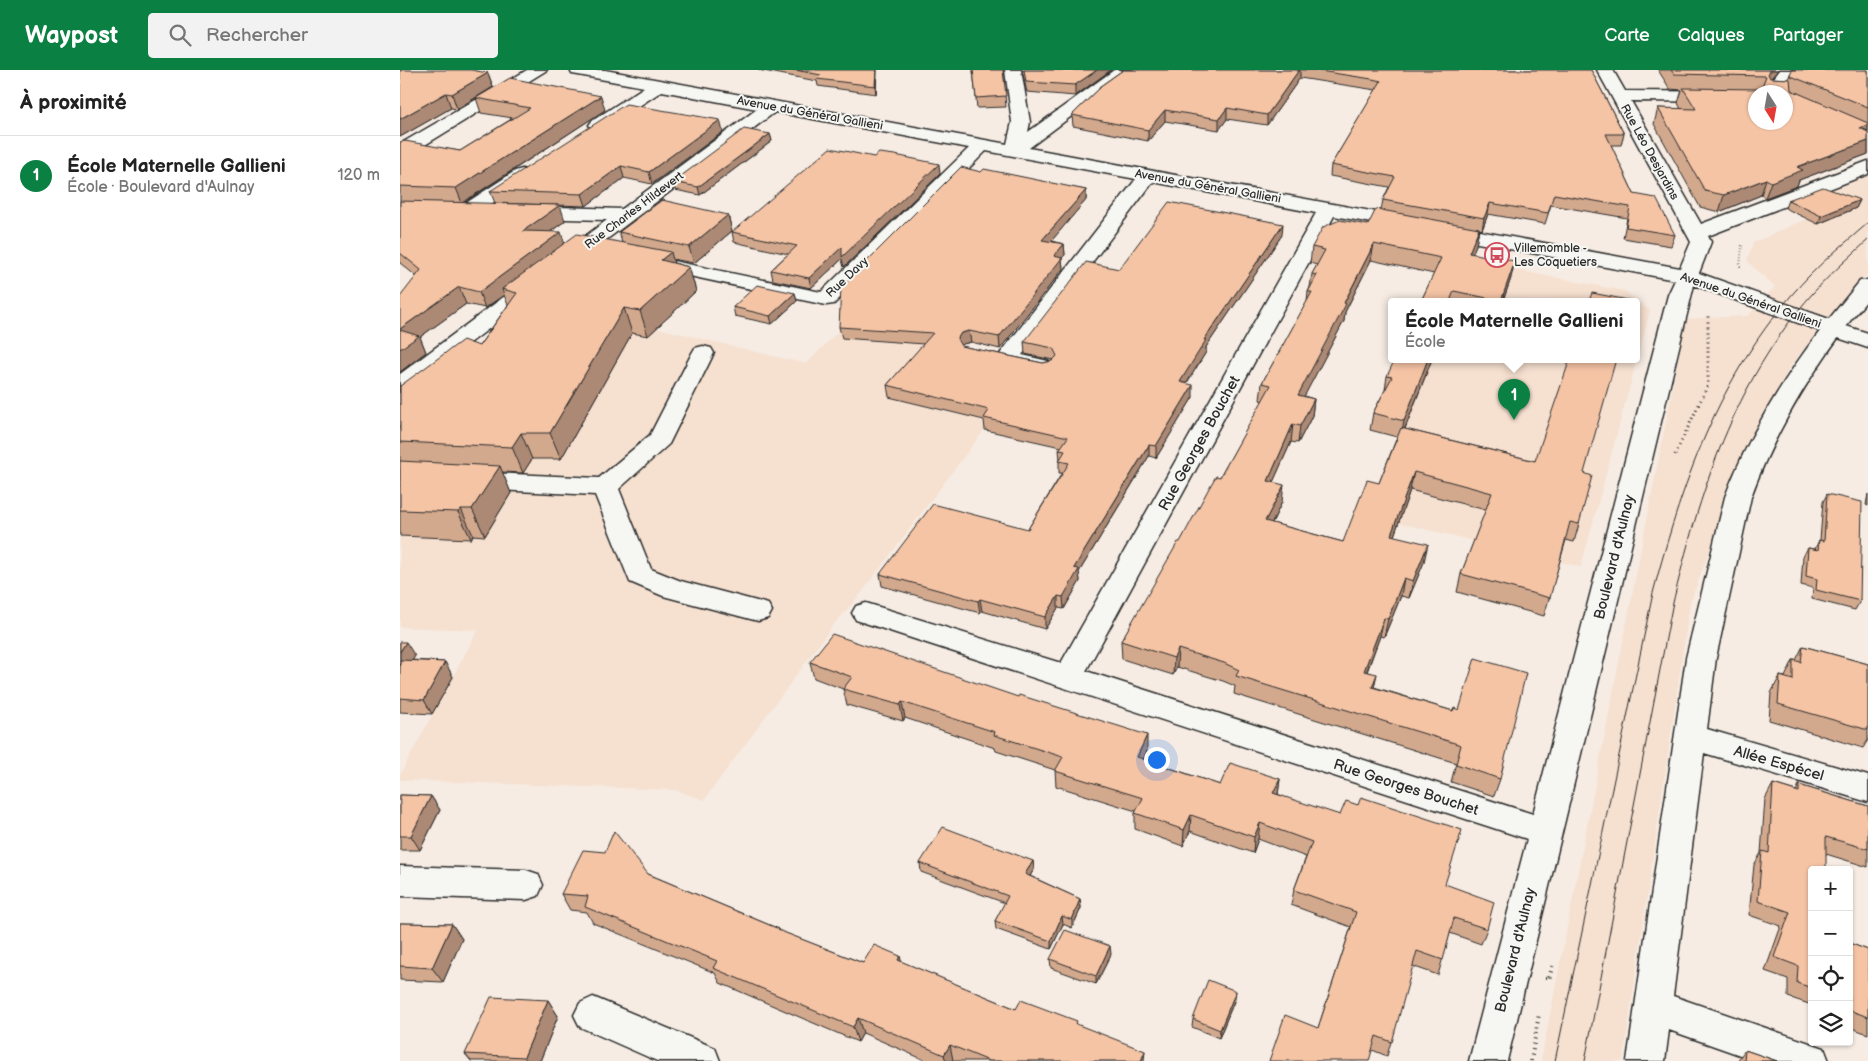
<!DOCTYPE html>
<html lang="fr">
<meta charset="utf-8">
<style>
:root{--surface:#fff;--page:#f2f2f2;--text:#222;--muted:#767676;--line:#e0e0e0;--accent:#0b8043}
body{margin:0;font-family:"Balsamiq Sans",sans-serif;background:var(--page);color:var(--text)}
.controls{position:absolute;right:15px;bottom:15px;display:grid;overflow:hidden;border-radius:5px;box-shadow:0 1px 4px #0004}
.controls button{width:45px;height:45px;display:grid;place-items:center;padding:0;border:0;border-bottom:1px solid var(--line);background:var(--surface);color:var(--text);font:25px sans-serif}
.compass{position:absolute;left:1348px;top:15px;width:45px;height:45px;border-radius:50%;background:var(--surface);box-shadow:0 1px 4px #0004;rotate:169deg}
.you{position:absolute;left:756px;top:689px;width:18px;height:18px;margin:-12px;border:4px solid #fff;border-radius:50%;background:#1a73e8;box-shadow:0 0 0 8px #1a73e833}
.badge{display:grid;place-items:center;width:32px;height:32px;border-radius:50%;background:var(--accent);color:#fff;font-size:16px;font-weight:700}
.pin{position:absolute;translate:-50% -41px;filter:drop-shadow(0 1px 2px #0008)}
.pin::after{content:'';position:absolute;top:26px;width:18px;height:15px;background:inherit;clip-path:polygon(0 0,100% 0,50% 100%)}
.popup{position:absolute;left:988px;top:228px;width:252px;height:65px;box-sizing:border-box;display:grid;place-content:center;border-radius:5px;background:var(--surface);filter:drop-shadow(0 1px 4px #0005);font-size:16px;white-space:nowrap;color:var(--muted)}
.popup b{font-size:19px;color:var(--text)}
.popup::after{content:'';position:absolute;left:50%;top:100%;margin-left:-10px;border:10px solid transparent;border-top-color:var(--surface)}
.list{margin:0;padding:0;list-style:none}
h2{display:flex;justify-content:space-between;align-items:center;height:65px;margin:0;padding:0 20px;font-size:21px}
h2 small{font-size:16px;font-weight:400;color:var(--muted)}
.list li{display:grid;grid-template-columns:32px 1fr auto;gap:15px;align-items:center;box-sizing:border-box;height:80px;padding:0 20px;border-top:1px solid var(--line)}
.list b{display:block;font-size:19px;white-space:nowrap}
.list p{margin:0;font-size:16px;white-space:nowrap;color:var(--muted)}
.list em{font-size:16px;font-style:normal;color:var(--muted)}
.icon{flex:none;width:28px;height:28px;fill:none;stroke:currentColor;stroke-width:2;stroke-linecap:round;stroke-linejoin:round}
.map{position:relative;flex:none;width:1468px;height:991px;overflow:hidden}
header{display:flex;align-items:center;gap:30px;box-sizing:border-box;height:70px;padding:0 25px;background:var(--accent);color:#fff}
header strong{font-size:24px}
nav{display:flex;gap:28px;margin-inline-start:auto;font-size:18px}
.search{width:350px;height:45px;background:var(--page);display:flex;align-items:center;gap:12px;box-sizing:border-box;padding:0 18px;border-radius:5px;color:var(--muted);font-size:19px}
main{display:flex}
aside{flex:1;background:var(--surface)}
.map>svg:first-child{display:block}
.built{fill:#f6e0d0}
.lines{fill:none;stroke-linecap:round;stroke-linejoin:round}
.minor-casing{stroke:#2b2b2b;stroke-width:3}
.path-far2{stroke:#2b2b2b;stroke-width:2;stroke-dasharray:0.5 2.5;stroke-linecap:butt}
.path-far1{stroke:#2b2b2b;stroke-width:3;stroke-dasharray:1 4;stroke-linecap:butt}
.path{stroke:#2b2b2b;stroke-width:4;stroke-dasharray:1 4.5;stroke-linecap:butt}
.minor{fill:#f6f6f2;fill-rule:evenodd}
.tram{stroke:#2b2b2b;stroke-width:1}
.wall{fill:#d3a98e;stroke:#2b2b2b}
.shaded-wall{fill:#ac8974;stroke:#2b2b2b}
.building{fill:#f5c4a5;stroke:#2b2b2b;fill-rule:evenodd}
.labels{text-anchor:middle;stroke-width:4;stroke-linejoin:round;paint-order:stroke}
.far-street-label{font-size:12px;fill:#2b2b2b;stroke:#f6f6f2}
.far-poi-label{font-size:12px;fill:#2b2b2b;stroke:#f6f6f2;text-anchor:start}
.street-label{font-size:15px;fill:#2b2b2b;stroke:#f6f6f2}
</style>
<header>
<strong>Waypost</strong>
<div class="search"><svg class="icon" aria-label="search" viewBox="0 0 24 24"><circle cx="10" cy="10" r="6"/><path d="M15 15l6 6"/></svg>Rechercher</div>
<nav><a>Carte</a><a>Calques</a><a>Partager</a></nav>
</header>
<main>
<aside>
<h2>À proximité<small></small></h2>
<ul class="list">
<li><span class="badge">1</span><div><b>École Maternelle Gallieni</b><p>École · Boulevard d'Aulnay</p></div><em>120 m</em></li>
</ul>
</aside>
<div class="map">
<svg width="1468" height="991" viewBox="0 0 1468 991">
<rect width="100%" height="100%" fill="#f6ece3"/>
<filter id="ink" filterUnits="userSpaceOnUse"><feTurbulence type="fractalNoise" baseFrequency=".02" numOctaves="2"/><feDisplacementMap in="SourceGraphic" scale="10" xChannelSelector="R" yChannelSelector="G"/><feConvolveMatrix kernelMatrix="1 2 1 2 8 2 1 2 1" color-interpolation-filters="sRGB"/></filter>
<g filter="url(#ink)">
<g class="built">
<path d="M1468,105V203L1444,229L1389,298L1336,409L1290,533L1223,991H1141L1286,249L1348,246L1375,217L1347,191L1353,173L1426,140L1408,128Z"/>
<path d="M1069,191L1225,221L1250,241L1181,497L971,446L1032,289H1236V231H1053Z"/>
<path d="M466,234L553,253L489,327L590,352L459,526L434,554L304,730L276,720L0,710V705L78,560L0,557V336L174,248L248,266L257,258L406,294Z"/>
</g>
<g class="lines">
<defs>
<g id="minor">
<path d="M127,0H147L7,86L0,88V74Z"/>
<path d="M170,0H205L607,74L612,52L605,0H621L630,52L628,62L714,0H733L629,78L1280,198L1291,172L1197,0H1213L1225,21L1359,22H1356V32L1231,31L1301,154L1468,91V104L1308,166L1311,172L1299,203L1429,249L1460,211L1468,210V229L1446,256L1468,263V278L1438,268C1404,314 1370,373 1351,427L1316,588L1307,659L1468,706V732L1304,683L1273,926L1424,978L1429,991H1357L1269,960L1265,991H1227L1286,588L1325,427C1346,370 1383,309 1420,261L1294,215L1107,991H1069L1127,769L456,550L452,543L456,536L466,533L661,593L916,143L753,112L622,285L648,291L652,296L648,301L640,303L599,294L596,289L736,109L586,81L434,234L426,235L247,197L244,193L247,189L254,187L421,222L569,78L375,42L8,320L0,322V304L207,150L125,148L118,146L115,142L118,138L125,136L222,139L357,39L262,21L204,59H192L189,55L192,51L244,17L178,5L172,4ZM934,146L1275,210L1268,225L1133,744L686,601Z"/>
<path d="M1379,0H1395L1382,19L1384,22H1366L1364,20Z"/>
<path d="M122,99L129,101L131,105L129,109L74,145H60L57,141L60,137L115,101Z"/>
<path d="M303,276L311,278L314,283L269,374L219,419L251,499L281,511L368,534L372,541L368,548L358,551L263,526L230,512L195,425L0,415V399L199,408L250,365L292,283L295,278Z"/>
<path d="M0,796L126,800L138,804L143,815L138,826L126,830L0,826Z"/>
<path d="M193,927L315,978L320,991H257L180,957L174,945L180,933Z"/>
</g>
</defs>
<use href="#minor" class="minor-casing"/>
<path class="path-far2" d="M1340,197L1342,176L1344,175"/>
<path class="path-far1" d="M1275,385L1308,315V244"/>
<g class="path">
<path d="M1145,909H1149L1153,893"/>
<path d="M1131,991L1139,944"/>
</g>
<use href="#minor" class="minor"/>
<g class="tram">
<path d="M1155,991L1253,523C1284,406 1323,295 1409,206C1427,187 1448,171 1468,153"/>
<path d="M1185,991L1272,537C1299,423 1334,312 1413,223C1430,204 1450,187 1468,170"/>
</g>
</g>
<g class="wall">
<path d="M0,0L88,3L93,17L57,39L51,38L0,67Z"/>
<path d="M358,0H477L476,24L418,16L417,11Z"/>
<path d="M573,0H603L606,37L577,38Z"/>
<path d="M622,0H711L675,26L627,22Z"/>
<path d="M723,0H1191L1224,64L1221,75H1211L1234,124L1275,165L1271,176L1223,168L1227,148L1151,135L1145,154L1088,144L1082,160L1079,159L1076,175L1072,183L1111,208L1103,231H1021L1034,204L971,190L945,242L944,251L904,326L914,329L912,346L898,373L891,372L873,412L882,432L872,453L943,472L979,413L997,367L970,360L973,343L985,320L987,306L1032,289L1005,359L1184,403L1179,454L1174,472L1166,470L1144,546L1057,522L1061,504L1086,440L1010,420L994,466L1024,492L1009,528L1001,526L984,567L980,566L967,602L974,617L1053,641L1100,709L1094,726L1051,712L1056,693L834,624L835,616L823,611L777,597L773,605L722,589L721,571L820,407L863,331L860,330L862,313L907,232L908,222L910,217L912,204L917,195L910,193L912,177L968,155L981,140L983,130L989,117L930,106L931,95L976,20L900,8L867,55L827,49L819,60L765,51L748,71L673,56L672,45L699,19V17Z"/>
<path d="M1258,0H1378L1371,8L1388,9L1390,4L1468,0V84L1399,110L1397,116L1365,128L1361,125L1319,142L1300,137L1254,54L1258,38L1281,39L1278,33L1282,20L1270,19Z"/>
<path d="M76,28L205,40L63,133L165,151L150,162L164,173H222L219,162L328,145L332,161L294,193L272,189L274,193L289,197L296,221L248,266L232,263L161,389H132L123,403L102,402L111,423L85,466L73,465L71,469L0,466V316L79,276L108,235L104,225L85,238L66,234L20,267L26,282L0,302L16,206L0,193V72L60,81L113,48L81,43Z"/>
<path d="M323,62L252,114L224,108L186,136L95,133L90,121Z"/>
<path d="M370,64L372,71L300,125L275,120L273,112Z"/>
<path d="M581,102L686,120V130L651,171L664,174L665,185L662,188L663,199L600,279L571,272L563,274L561,276L643,293L652,291L653,290L625,284L624,272L719,199L882,165L806,277V282L786,314L793,327L756,388L749,386L736,408L679,502L680,511L664,539L658,538L645,559L582,541L580,543L482,516L480,504L628,459L662,403H659V391L660,390L659,380L661,377L585,360L584,350L489,327L487,315L524,274L442,268L439,257Z"/>
<path d="M540,104L444,197L442,189L411,218L373,210L371,200L388,184L334,172L332,162Z"/>
<path d="M1388,130H1460L1456,138L1418,154L1385,138Z"/>
<path d="M395,223L397,231L372,254L335,246L333,237Z"/>
<path d="M1427,424L1460,531L1455,540L1412,529L1413,518L1401,515L1403,486L1408,478L1415,479L1419,470H1420L1423,432Z"/>
<path d="M1468,424V436L1466,435Z"/>
<path d="M0,572L15,586L12,590L45,592L53,607L32,644L0,642Z"/>
<path d="M1403,576L1468,594V670L1463,678L1369,650L1371,623L1380,606L1385,607L1393,590H1396Z"/>
<path d="M410,592L747,681L744,689L820,715L880,709L878,724L1045,814L1087,859L1081,874L1050,863L1038,905L1012,896L987,986L918,958L951,857L891,835L894,820L906,787L858,769L853,783L790,761L783,776L735,759V743L736,741L656,716L655,700L596,681L595,678L505,648L503,651L447,635L443,619L414,608Z"/>
<path d="M1373,714L1396,721L1399,715L1468,736V797L1426,784L1412,800V935L1388,927V909L1365,901L1381,856L1349,845L1354,795L1361,783L1365,729Z"/>
<path d="M0,725L31,726L40,740L20,780H0Z"/>
<path d="M633,791L634,799L630,806L680,829L681,838L672,858L663,854L651,879L596,859L595,851L605,833L521,802L520,793Z"/>
<path d="M248,804L379,859L380,861L463,893L502,892L616,939L677,954L744,991H556L553,990L552,991H527L463,963L458,972L320,913L315,903L193,853L187,842L170,840L161,824Z"/>
<path d="M0,853L52,854L62,869L43,912L0,910Z"/>
<path d="M1449,873L1468,880V964L1449,957Z"/>
<path d="M711,884L696,914L651,898L650,889Z"/>
<path d="M835,929L819,968L792,957L793,949Z"/>
<path d="M148,930L158,946L140,991H71L65,984Z"/>
<path d="M1345,980L1377,991H1337Z"/>
</g>
<g class="shaded-wall">
<path d="M476,0H477L476,24L475,16Z"/>
<path d="M697,0H711L675,26V15Z"/>
<path d="M899,0H900V8L867,55V45Z"/>
<path d="M1371,0H1378L1362,19L1368,4Z"/>
<path d="M88,3L93,17L57,39L52,24Z"/>
<path d="M46,23L51,38L0,67V49Z"/>
<path d="M201,26L205,40L62,133L56,118Z"/>
<path d="M827,38V49L819,60V49Z"/>
<path d="M765,40V51L748,71V60Z"/>
<path d="M320,50L323,62L252,114L249,102Z"/>
<path d="M1468,55V61L1460,58Z"/>
<path d="M370,64L372,71L300,125L298,117Z"/>
<path d="M1468,71V84L1399,110L1397,116L1365,128L1371,112L1397,97Z"/>
<path d="M539,94L540,104L444,197L442,189L411,218L409,208L442,177Z"/>
<path d="M221,96L224,108L186,136L182,124Z"/>
<path d="M1366,109L1361,125L1319,142L1324,125Z"/>
<path d="M686,120V130L643,181L642,170Z"/>
<path d="M1460,130L1456,138L1418,154L1421,146Z"/>
<path d="M1090,133L1088,144L1082,160L1084,148Z"/>
<path d="M160,135L165,151L129,177L123,161Z"/>
<path d="M328,145L332,161L294,193L289,177Z"/>
<path d="M883,154L882,165L806,277V282L780,324V312L804,270Z"/>
<path d="M1079,158L1076,175L1066,199L1069,183Z"/>
<path d="M161,162L166,178L102,219L104,225L85,238L79,222Z"/>
<path d="M664,174L665,185L662,188L663,199L600,279L599,267L654,186Z"/>
<path d="M974,174L971,190L945,242L944,251L896,342L898,325Z"/>
<path d="M271,182L277,207L261,190Z"/>
<path d="M1115,191L1111,208L1103,231H1101Z"/>
<path d="M289,197L296,221L248,266L240,241Z"/>
<path d="M59,217L66,234L20,267L26,282L0,302V259Z"/>
<path d="M395,223L397,231L372,254L370,246Z"/>
<path d="M224,238L232,263L161,389L150,363Z"/>
<path d="M569,261L571,272L563,274L558,280L557,269L561,263Z"/>
<path d="M1028,289H1032L1001,368L1004,351Z"/>
<path d="M793,315V327L756,388V376Z"/>
<path d="M914,329L912,346L898,373L900,356Z"/>
<path d="M893,354L891,372L866,428L868,411Z"/>
<path d="M121,363L132,389L123,403L112,377Z"/>
<path d="M749,375V386L679,502L680,511L664,539L663,527L674,498Z"/>
<path d="M100,396L111,423L85,466L72,439Z"/>
<path d="M1014,402L1010,420L988,483L991,465Z"/>
<path d="M884,415L882,432L864,469L865,451Z"/>
<path d="M61,439L73,465L71,469L58,442Z"/>
<path d="M1028,474L1024,492L1009,528L1013,511Z"/>
<path d="M1004,508L1001,526L984,567L988,549Z"/>
<path d="M658,526V538L645,559V547Z"/>
<path d="M580,529L582,541L580,543L578,531Z"/>
<path d="M984,548L980,566L960,619L964,601Z"/>
<path d="M6,572L15,586L4,604L0,597V582Z"/>
<path d="M778,579L777,597L773,605L774,588Z"/>
<path d="M45,592L53,607L32,644L24,630Z"/>
<path d="M977,604L973,622L972,617Z"/>
<path d="M502,632L505,648L503,651L500,635Z"/>
<path d="M747,665V681L737,703V687Z"/>
<path d="M880,709L878,725L873,723Z"/>
<path d="M31,726L40,740L20,780L11,766Z"/>
<path d="M791,745L790,761L783,776L784,760Z"/>
<path d="M860,753L858,769L853,783L854,767Z"/>
<path d="M633,791L634,799L626,813L625,804Z"/>
<path d="M680,829L681,838L672,858V850Z"/>
<path d="M662,846L663,854L651,879V871Z"/>
<path d="M52,854L62,869L43,912L32,898Z"/>
<path d="M710,876L711,884L696,914V906Z"/>
<path d="M500,886L504,901L498,890Z"/>
<path d="M836,921L835,929L819,968L820,960Z"/>
<path d="M148,930L158,946L140,991H127L124,987Z"/>
<path d="M458,948L463,963L458,972L453,957Z"/>
<path d="M550,975L553,990L552,991H546L544,985Z"/>
<path d="M745,981L744,991H741Z"/>
</g>
<g class="building">
<path d="M0,0H71L88,3L52,24L46,23L0,49Z"/>
<path d="M395,0H476L475,16L417,9L421,5Z"/>
<path d="M573,0H603L606,26L576,28Z"/>
<path d="M624,0H697L675,15L626,12Z"/>
<path d="M723,0H899L867,45L827,38L819,49L765,40L748,60L672,45L701,17H699Z"/>
<path d="M913,0H1191L1224,64H1206L1234,124L1256,128L1275,165L1226,157L1230,137L1154,124L1148,143L1090,133L1084,148L983,130L995,107L931,95L981,11L972,9Z"/>
<path d="M1271,0H1371L1368,4L1370,8L1390,9L1391,20L1468,53V55L1460,58L1468,62V71L1397,97L1403,100L1371,112L1366,109L1324,125L1305,121L1258,38L1296,39L1283,18L1361,19L1366,6L1274,4ZM1356,22H1386V52H1356Z"/>
<path d="M1392,0H1468V37L1391,6L1390,4Z"/>
<path d="M110,8L201,26L56,118L0,116V72L5,71L60,81L130,38L76,28Z"/>
<path d="M226,34L320,50L249,102L221,96L182,124L90,121Z"/>
<path d="M344,59L370,64L298,117L273,112Z"/>
<path d="M430,78L474,87L479,83L495,85L539,94L442,187V177L409,208L371,200L397,176L332,162Z"/>
<path d="M561,97L581,102L584,99L686,120L642,170L664,174L654,186L662,188L599,267L569,261L561,263L557,269L561,276L643,293L652,291L657,286L653,278L624,272L686,192L719,199L769,132L883,154L804,270H806L780,312L793,315L756,376L749,375L736,396L674,498L679,499L663,527L658,526L645,547L580,529L578,531L480,504L533,434L628,459L669,393L659,391L665,381L659,380L668,367L584,348L589,340L487,315L533,263L439,257L441,217Z"/>
<path d="M1423,117L1460,130L1421,146L1388,130Z"/>
<path d="M262,130L328,145L289,177L219,162Z"/>
<path d="M0,131L160,135L123,161L161,162L79,222L59,217L0,259V227L21,200L0,183Z"/>
<path d="M976,139L1079,158L1069,183L1115,191L1101,231L1054,221L1050,231H1021L1041,188L974,174L944,233L946,234L898,325L914,329L900,356L893,354L868,411L884,415L865,451L943,472L967,410L979,413L1001,358L1135,391L1170,289H1216L1184,403L1192,406L1179,454L1170,452L1150,528L1061,504L1092,423L1014,402L991,465L1028,474L1013,511L1004,508L988,549L984,548L964,601L977,604L972,617L1053,641L1054,638L1059,640L1075,588L1126,603L1100,709L1056,694L1061,675L836,606L839,600L824,593L778,579L774,588L721,571L778,472H780L809,418L816,406L820,407L871,315L862,313L912,222H908L917,205L912,204L925,180L912,177L923,157L940,150L968,155Z"/>
<path d="M177,164L271,182L261,190L289,197L240,241L224,238L150,363H121L112,377L0,372V316L63,270L79,276L117,223L102,219Z"/>
<path d="M357,215L395,223L370,246L333,237Z"/>
<path d="M1192,223L1233,231H1189Z"/>
<path d="M0,260L19,266L0,279Z"/>
<path d="M995,289H1028L1004,351L973,343L992,307L987,306Z"/>
<path d="M0,391L100,396L72,439H61L58,442L0,440Z"/>
<path d="M1427,424L1462,432L1460,531L1416,520L1417,509L1406,506L1408,478L1418,480L1419,470L1424,471Z"/>
<path d="M432,564L618,627L619,625L747,665L737,687L820,715L830,693L880,709L873,723L940,745L946,731L958,735L961,727L1062,760L1045,814L1094,832L1087,859L1054,848L1043,890L1017,881L992,972L976,966L969,991H869L885,945L918,958L956,842L894,820L912,772L860,753L854,767L791,745L784,760L735,743L743,728L655,701L663,687L594,665L595,662L502,632L500,635L443,619L452,607L410,592Z"/>
<path d="M0,572H6L0,582Z"/>
<path d="M1403,576L1468,594V660L1378,634L1380,606L1393,610V590L1401,592Z"/>
<path d="M0,590L45,592L24,630L0,628Z"/>
<path d="M1373,714L1399,722V715L1468,736V779L1426,767V800H1412V918L1397,913L1398,896L1374,887L1390,842L1358,831L1362,781L1369,783Z"/>
<path d="M0,725L31,726L11,766H0Z"/>
<path d="M543,757L633,791L625,804L680,829L672,850L662,846L651,871L595,851L608,826L520,793Z"/>
<path d="M214,761L248,804L379,859L378,860L463,893L474,875L500,886L498,890L616,939L621,930L677,951L676,954L745,981L741,991H589L550,975L544,985L458,948L453,957L313,898L317,891L185,837L188,826L161,824L183,780L205,782Z"/>
<path d="M0,853L52,854L32,898L0,896Z"/>
<path d="M665,860L710,876L696,906L650,889Z"/>
<path d="M1449,873L1468,880V947L1449,940Z"/>
<path d="M808,910L836,921L820,960L793,949Z"/>
<path d="M91,927L148,930L124,987L65,984Z"/>
<path d="M1345,980L1377,991H1344Z"/>
</g>
</g>
<defs>
<symbol id="bus-ring" viewBox="-11 -11 22 22"><circle r="9.5" fill="#f6f6f2" stroke="#d1495b" stroke-width="1.5"/><path d="M-5-6H5V4H4V6H2V4H-2V6H-4V4H-5ZM-3.5-4V0h7V-4ZM-3.5 1.2v1.5H-2V1.2ZM2 1.2v1.5H3.5V1.2Z" fill="#d1495b"/></symbol>
</defs>
<g fill-rule="evenodd">
<use href="#bus-ring" x="1083" y="171" width="28" height="28"/>
</g>
<g class="labels">
<g class="far-street-label">
<text transform="translate(410 43) rotate(10)" y="4">Avenue du Général Gallieni</text>
<text transform="translate(1250 82) rotate(61)" y="4">Rue Léo Desjardins</text>
<text transform="translate(808 116) rotate(10)" y="4">Avenue du Général Gallieni</text>
<text transform="translate(234 140) rotate(-37)" y="4">Rue Charles Hildevert</text>
<text transform="translate(447 207) rotate(-43)" y="4">Rue Davy</text>
<text transform="translate(1351 230) rotate(19)" y="4">Avenue du Général Gallieni</text>
</g>
<g class="far-poi-label">
<text x="1114" y="182">Villemomble -<tspan x="1114" dy="14">Les Coquetiers</tspan></text>
</g>
<g class="street-label">
<text transform="translate(799 373) rotate(-61)" y="5">Rue Georges Bouchet</text>
<text transform="translate(1214 487) rotate(-76)" y="5">Boulevard d'Aulnay</text>
<text transform="translate(1379 693) rotate(16)" y="5">Allée Espécel</text>
<text transform="translate(1006 717) rotate(18)" y="5">Rue Georges Bouchet</text>
<text transform="translate(1115 880) rotate(-76)" y="5">Boulevard d'Aulnay</text>
</g>
</g>
</svg>
<div class="controls">
<button>+</button>
<button>−</button>
<button><svg class="icon" aria-label="locate" viewBox="0 0 24 24"><circle cx="12" cy="12" r="6"/><path d="M12 2v4M12 18v4M2 12h4M18 12h4"/></svg></button>
<button><svg class="icon" aria-label="layers" viewBox="0 0 24 24"><path d="M12 4l9 5-9 5-9-5zM3 14l9 5 9-5"/></svg></button>
</div>
<svg class="compass" viewBox="-18 -18 36 36"><path d="M0-13l5 13h-10z" fill="#e53935"/><path d="M0 13l5-13h-10z" fill="#767676"/></svg>
<div class="you"></div>
<div class="pin badge" style="left:1114px;top:350px">1</div>
<div class="popup"><b>École Maternelle Gallieni</b>École</div>
</div>
</main>
